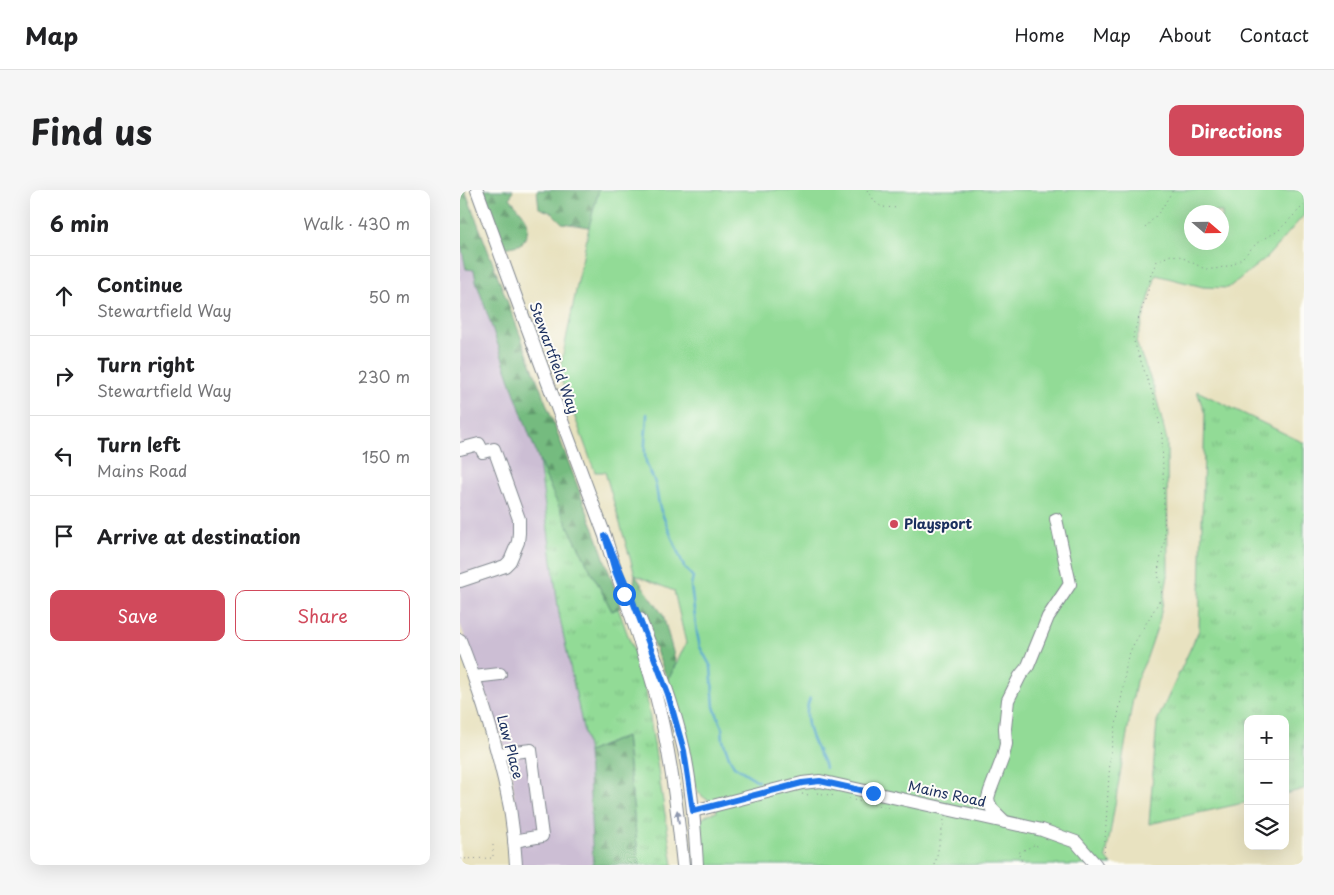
<!DOCTYPE html>
<meta charset="utf-8">
<style>
:root{--surface:#fff;--page:#f6f6f6;--text:#202124;--muted:#757577;--line:#e0e0e0;--accent:#d1495b}
body{margin:0;font-family:"Playpen Sans",sans-serif;background:var(--page);color:var(--text)}
.controls{position:absolute;right:15px;bottom:15px;display:grid;overflow:hidden;border-radius:10px;box-shadow:0 5px 20px #0002}
.controls button{width:45px;height:45px;display:grid;place-items:center;padding:0;border:0;border-bottom:1px solid var(--line);background:var(--surface);color:var(--text);font:25px sans-serif}
.compass{position:absolute;left:724px;top:15px;width:45px;height:45px;border-radius:50%;background:var(--surface);box-shadow:0 5px 20px #0002;rotate:110deg}
.stop{position:absolute;width:15px;height:15px;margin:-11px;border:4px solid #1a73e8;border-radius:50%;background:#fff}
.stop.end{background:#1a73e8;border-color:#fff;box-shadow:0 1px 5px #0008}
.list{margin:0;padding:0;list-style:none}
h2{display:flex;justify-content:space-between;align-items:center;height:65px;margin:0;padding:0 20px;font-size:21px}
h2 small{font-size:16px;font-weight:400;color:var(--muted)}
.list li{display:grid;grid-template-columns:32px 1fr auto;gap:15px;align-items:center;box-sizing:border-box;height:80px;padding:0 20px;border-top:1px solid var(--line)}
.list b{display:block;font-size:19px;white-space:nowrap}
.list p{margin:0;font-size:16px;white-space:nowrap;color:var(--muted)}
.list em{font-size:16px;font-style:normal;color:var(--muted)}
.actions{display:flex;gap:10px;padding:15px 20px}
.actions a{flex:1;padding:11px 0;border:1px solid var(--accent);border-radius:10px;text-align:center;font-size:18px;color:var(--accent)}
.actions .main{background:var(--accent);color:#fff}
.icon{flex:none;width:28px;height:28px;fill:none;stroke:currentColor;stroke-width:2;stroke-linecap:round;stroke-linejoin:round}
.map{position:relative;flex:none;width:844px;height:675px;overflow:hidden;border-radius:10px}
header{display:flex;align-items:center;gap:30px;box-sizing:border-box;height:70px;padding:0 25px;background:var(--surface);border-bottom:1px solid var(--line)}
header strong{font-size:24px}
nav{display:flex;gap:28px;margin-inline-start:auto;font-size:18px}
.intro{display:flex;align-items:center;justify-content:space-between;box-sizing:border-box;height:120px;padding:0 30px}
h1{margin:0;font-size:35px}
.button{padding:12px 22px;border-radius:10px;background:var(--accent);color:#fff;font-size:18px;font-weight:700}
main{display:flex;gap:30px;padding:0 30px}
aside{flex:1;background:var(--surface);border-radius:10px;box-shadow:0 5px 20px #0002}
.map>svg:first-child{display:block}
.industrial{fill:#ccbed4}
.grass{fill:url(#grass-tufts);stroke:#56857a}
.forest{fill:url(#forest-firs);stroke:#48756e}
.pitch{fill:#92db96;stroke:#56857a;fill-rule:evenodd}
.lines{fill:none;stroke-linecap:round;stroke-linejoin:round}
.stream{stroke:#50a5cc;stroke-width:2.5}
.minor-casing{stroke:#82888f;stroke-width:14}
.path{stroke:#82888f;stroke-width:1;stroke-dasharray:1 4;stroke-linecap:butt}
.minor{stroke:#fff;stroke-width:12}
.oneway{fill:#8d97ae}
.route{stroke:#1a73e8;stroke-width:6}
.poi-dot{fill:#d1495b;stroke:#fdfcf7;stroke-width:2}
.labels{text-anchor:middle;stroke-width:4;stroke-linejoin:round;paint-order:stroke}
.street-label{font-size:14px;fill:#1b2f5e;stroke:#fdfcf7}
.poi-label{font-size:14px;font-weight:bold;fill:#1b2f5e;stroke:#fdfcf7;text-anchor:start}
</style>
<header>
<strong>Map</strong>
<nav><a>Home</a><a>Map</a><a>About</a><a>Contact</a></nav>
</header>
<div class="intro"><h1>Find us</h1><a class="button">Directions</a></div>
<main>
<aside>
<h2>6 min<small>Walk · 430 m</small></h2>
<ul class="list">
<li><svg class="icon" aria-label="ahead" viewBox="0 0 24 24"><path d="M12 20V5M6 11l6-6 6 6"/></svg><div><b>Continue</b><p>Stewartfield Way</p></div><em>50 m</em></li>
<li><svg class="icon" aria-label="right" viewBox="0 0 24 24"><path d="M7 20v-9h11M14 6l5 5-5 5"/></svg><div><b>Turn right</b><p>Stewartfield Way</p></div><em>230 m</em></li>
<li><svg class="icon" aria-label="left" viewBox="0 0 24 24"><path d="M17 20v-9H6M10 6l-5 5 5 5"/></svg><div><b>Turn left</b><p>Mains Road</p></div><em>150 m</em></li>
<li><svg class="icon" aria-label="arrive" viewBox="0 0 24 24"><path d="M6 21V4h12l-3 4 3 4H6"/></svg><div><b>Arrive at destination</b></div></li>
</ul>
<div class="actions"><a class="main">Save</a><a>Share</a></div>
</aside>
<div class="map">
<svg width="844" height="675" viewBox="0 0 844 675">
<defs>
<pattern id="grass-tufts" width="24" height="20" patternUnits="userSpaceOnUse" patternTransform="scale(1.25)"><rect width="24" height="20" fill="#92db96"/><path d="M3 7l-1-3M5 7V3M7 7l1-3M15 17l-1-3M17 17v-4M19 17l1-3" fill="none" stroke="#7dbc84"/></pattern>
<pattern id="forest-firs" width="22" height="20" patternUnits="userSpaceOnUse" patternTransform="scale(1.25)"><rect width="22" height="20" fill="#75bb7f"/><path d="M5 1l3.5 6h-7zM16 11l3.5 6h-7z" fill="#5f986b"/></pattern>
</defs>
<rect width="100%" height="100%" fill="#fdfcf7"/>
<filter id="ink" filterUnits="userSpaceOnUse"><feTurbulence type="fractalNoise" baseFrequency=".02" numOctaves="2"/><feDisplacementMap in="SourceGraphic" scale="10" xChannelSelector="R" yChannelSelector="G"/><feConvolveMatrix kernelMatrix="1 2 1 2 8 2 1 2 1" color-interpolation-filters="sRGB"/></filter>
<filter id="wash" filterUnits="userSpaceOnUse"><feTurbulence type="fractalNoise" baseFrequency=".0096" numOctaves="4" result="noise"/><feDisplacementMap in="SourceGraphic" scale="20" xChannelSelector="R" yChannelSelector="G"/><feGaussianBlur stdDeviation="1.12" result="paint"/><feColorMatrix in="noise" values="0 0 0 0 0 0 0 0 0 0 0 0 0 0 0 0 0 1.4 0 .05"/><feComposite in="paint" operator="in"/></filter>
<g filter="url(#wash)">
<rect width="100%" height="100%" fill="#e8e2c0"/>
<path class="industrial" d="M0,34L14,80L79,271L99,424L128,562L133,675H58L52,577L0,434Z"/>
<g class="grass">
<path d="M737,201L844,253V599L825,604V529H788V612L689,634L697,531L739,440L745,224Z"/>
<path d="M79,271C101,322 126,372 152,421L158,418L184,490L213,675H179L166,546L128,562L99,424Z"/>
</g>
<g class="forest">
<path d="M0,0H5L138,350L161,417L152,421C126,372 99,322 79,270C56,211 37,151 16,91L14,80L6,79L0,51Z"/>
<path d="M23,0H53L50,8C64,26 75,31 62,54L45,58Z"/>
<path d="M77,0H139L129,37L102,33L92,23L79,18Z"/>
<path d="M175,385L203,425L216,473L208,491L173,402Z"/>
<path d="M166,546L179,675H133L128,562Z"/>
</g>
<path class="pitch" d="M139,0H844V25L807,67L768,98L743,97L696,85L676,152L694,198L707,251L708,386L699,432L686,470L676,491L646,667L652,675H241C241,664 235,636 243,628C247,624 252,623 257,622L255,611C245,610 240,606 235,596L208,491L226,453L214,401L175,385L145,282H135L99,184L129,37ZM732,22H762V52H732Z"/>
<g class="lines">
<g class="stream">
<path d="M187,224C187,237 184,251 185,264C185,276 190,280 194,290C198,300 197,311 201,321L224,377L233,387L231,396L237,443L240,457L251,477L254,517L262,537L263,550L269,567L274,576L298,591"/>
<path d="M350,508C343,523 349,545 357,559C360,566 364,570 365,578"/>
</g>
</g>
</g>
<g filter="url(#ink)">
<g class="lines">
<defs>
<g id="minor">
<path d="M17,0L57,110L145,346C160,398 181,449 195,502C210,559 217,617 223,675"/>
<path d="M0,259L19,254L23,262L34,259L59,329V343L58,352L50,371L45,376L0,391"/>
<path d="M180,429C197,472 214,515 224,560C232,598 235,637 237,675"/>
<path d="M0,450C21,504 39,560 50,618C53,637 55,656 56,675"/>
<path d="M14,487L40,484"/>
<path d="M38,564L71,560L82,646L54,651"/>
<path d="M233,621L342,593L360,591L582,640L616,652L636,675"/>
<path d="M545,632L532,619L529,613L528,608L530,601L543,567L546,554L545,538L548,510L560,486L568,476L588,427L610,394L596,329"/>
</g>
</defs>
<use href="#minor" class="minor-casing"/>
<g class="path">
<path d="M407,0L416,13L422,17L439,18"/>
<path d="M685,38L701,20L713,0"/>
<path d="M357,603L375,606"/>
<path d="M342,604L349,605V604"/>
<path d="M389,609L429,618"/>
<path d="M644,667L649,585L651,560L662,505L667,470L672,457L700,410L702,401L698,384L699,375L705,349L702,246L694,208L673,149L674,142L688,101L691,84L697,71L711,65L719,66L745,79H755L771,75L781,69L797,53L818,41L844,15"/>
<path d="M0,669L33,668V653"/>
<path d="M475,675L484,630"/>
<path d="M564,675L558,663L576,654L578,659"/>
</g>
<use href="#minor" class="minor"/>
</g>
<defs><path id="oneway-solid" d="M-6-.8H1V-3.2L6.5 0L1 3.2V.8H-6Z" transform="scale(1.25)"/></defs>
<use class="oneway" href="#oneway-solid" transform="translate(218 627) rotate(-97)"/>
</g>
<g class="lines" filter="url(#ink)">
<path class="route" d="M164,404L155,381L145,346L169,401L208,504L224,561L233,621L342,593L360,591L413,603"/>
</g>
<circle class="poi-dot" cx="434" cy="334" r="5"/>
<g class="labels">
<g class="street-label">
<text transform="translate(94 168) rotate(70)" y="5">Stewartfield Way</text>
<text transform="translate(50 557) rotate(75)" y="5">Law Place</text>
<text transform="translate(487 604) rotate(12)" y="5">Mains Road</text>
</g>
<g class="poi-label">
<text x="444" y="339">Playsport</text>
</g>
</g>
</svg>
<div class="controls">
<button>+</button>
<button>−</button>
<button><svg class="icon" aria-label="layers" viewBox="0 0 24 24"><path d="M12 4l9 5-9 5-9-5zM3 14l9 5 9-5"/></svg></button>
</div>
<svg class="compass" viewBox="-18 -18 36 36"><path d="M0-13l5 13h-10z" fill="#e53935"/><path d="M0 13l5-13h-10z" fill="#757577"/></svg>
<div class="stop" style="left:164px;top:404px"></div>
<div class="stop end" style="left:413px;top:603px"></div>
</div>
</main>
